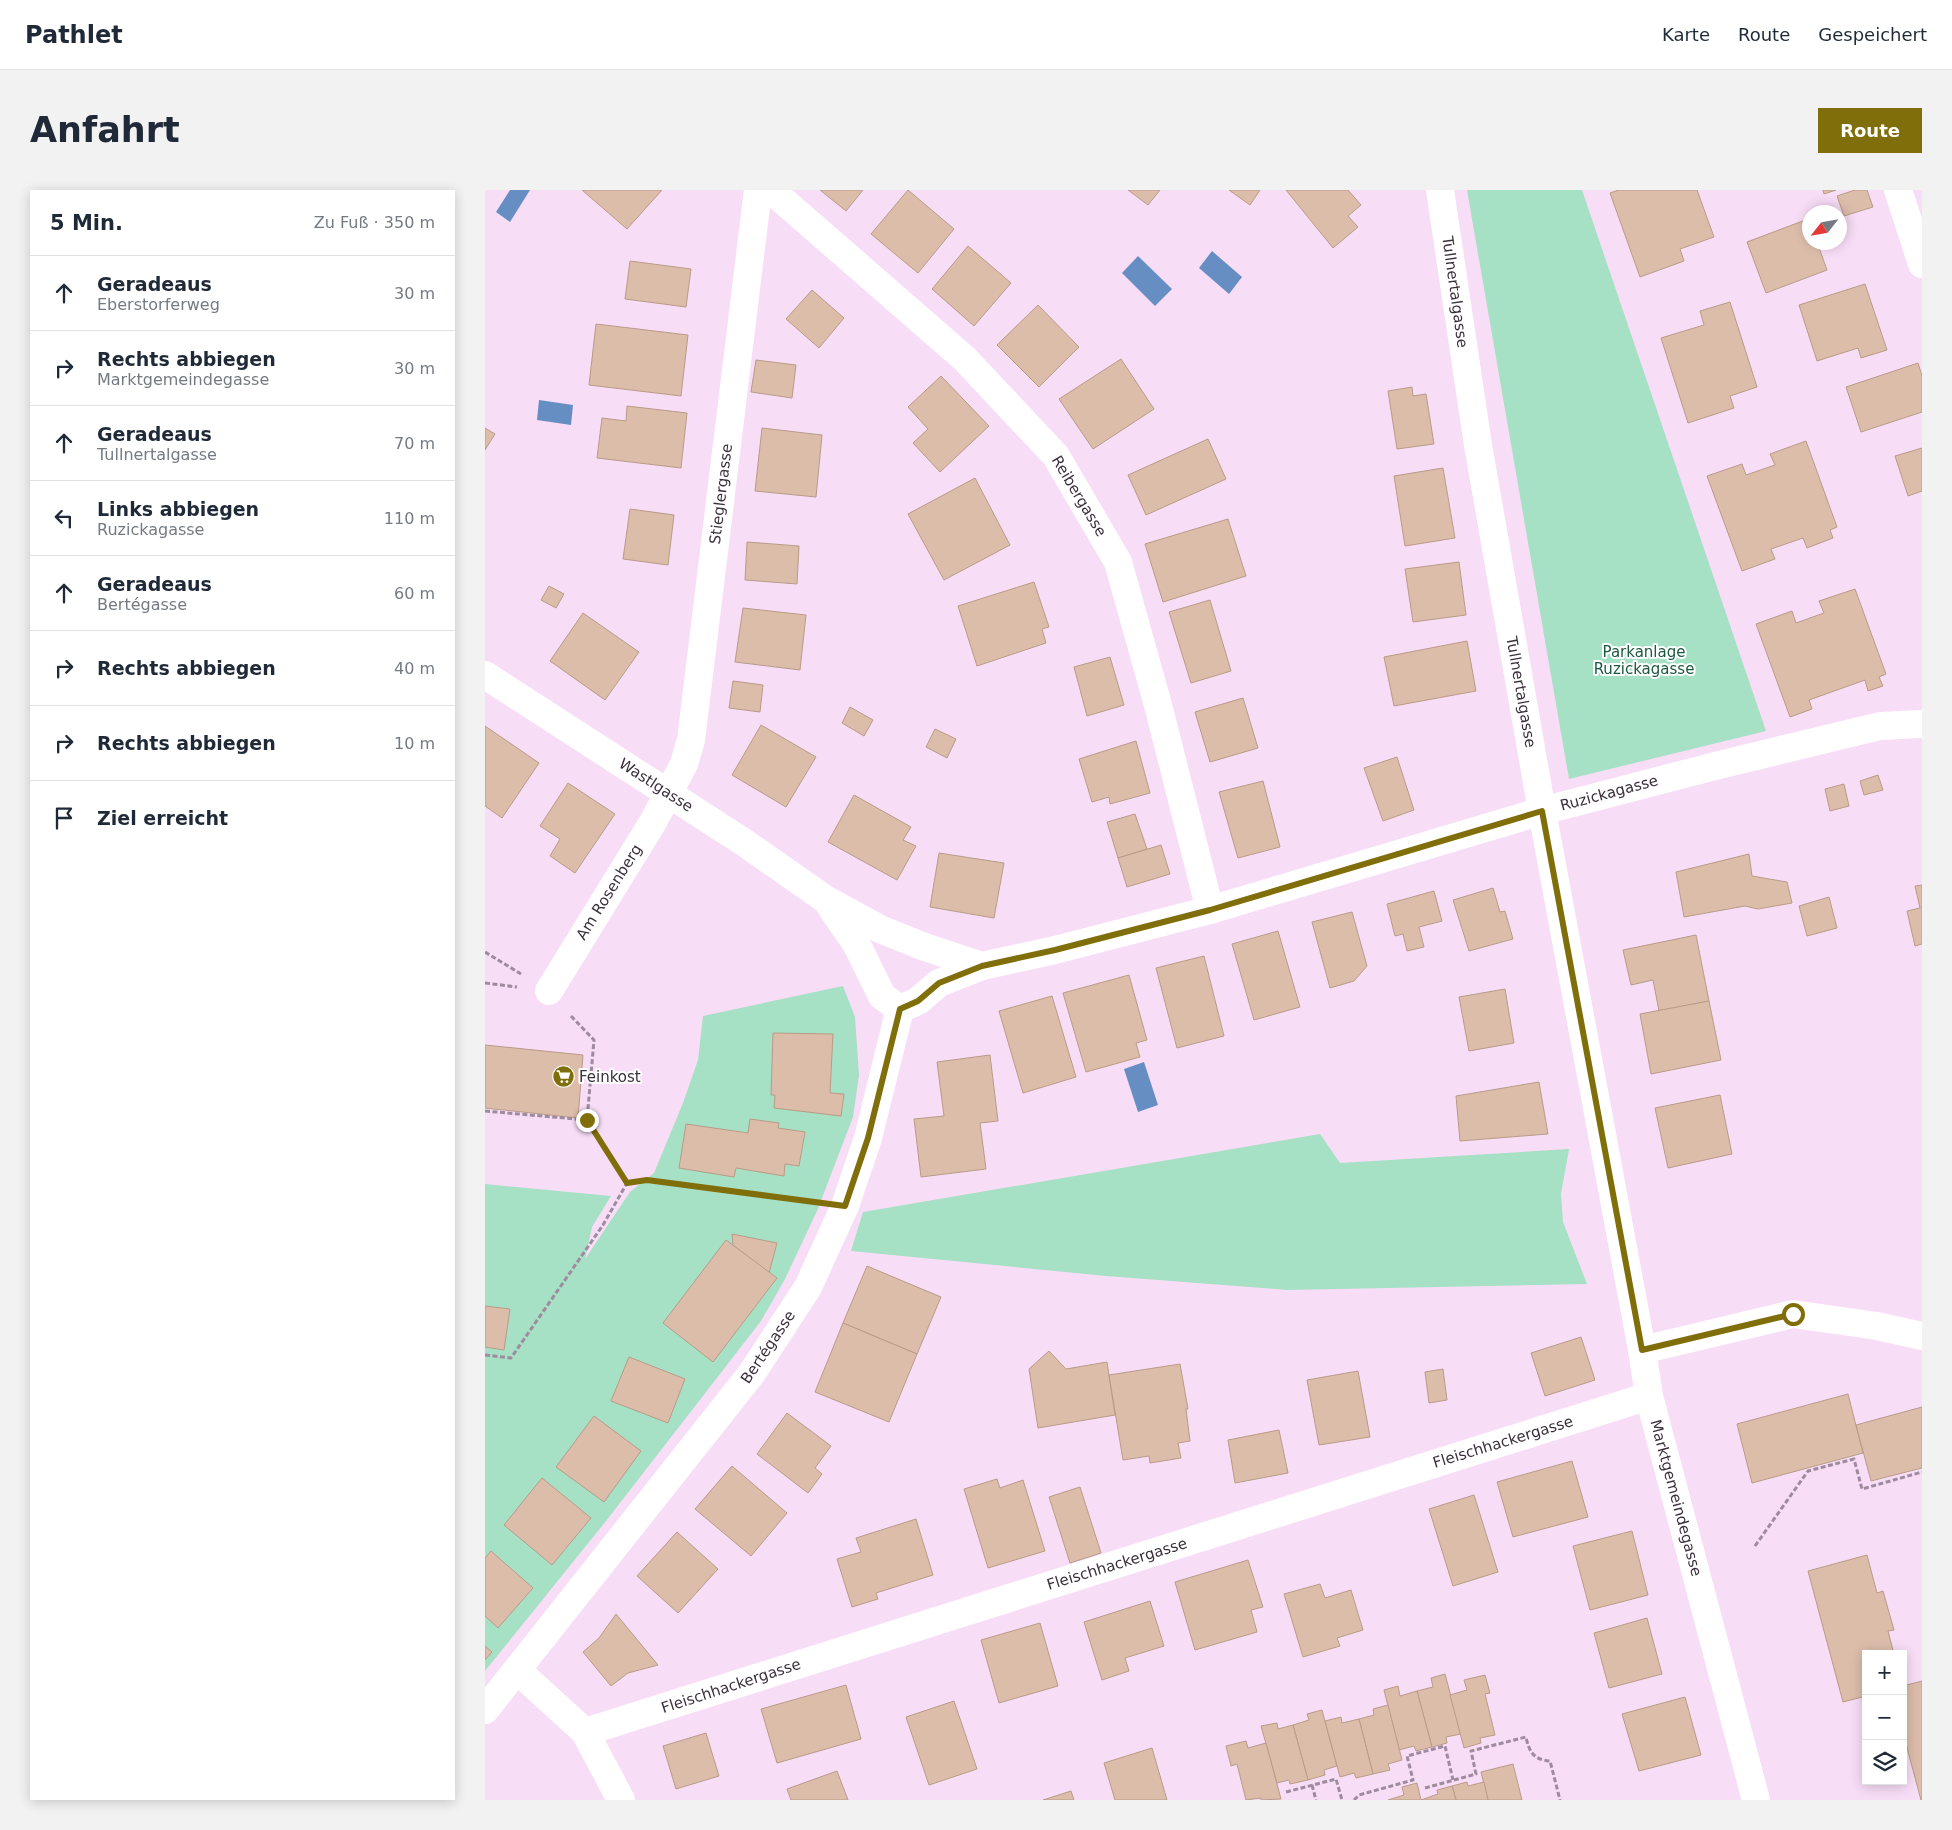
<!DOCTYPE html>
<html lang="de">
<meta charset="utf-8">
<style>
:root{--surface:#fff;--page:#f2f2f3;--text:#1f2937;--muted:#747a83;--line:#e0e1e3;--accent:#806e0a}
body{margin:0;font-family:"DejaVu Sans",sans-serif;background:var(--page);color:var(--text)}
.controls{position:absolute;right:15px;bottom:15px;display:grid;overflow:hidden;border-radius:0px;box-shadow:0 2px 12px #0003}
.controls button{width:45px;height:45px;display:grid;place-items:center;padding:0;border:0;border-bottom:1px solid var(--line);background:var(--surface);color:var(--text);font:25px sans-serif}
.compass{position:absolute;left:1317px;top:15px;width:45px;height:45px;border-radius:50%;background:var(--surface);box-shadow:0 2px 12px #0003;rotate:239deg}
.stop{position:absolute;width:15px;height:15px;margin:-11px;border:4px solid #806e0a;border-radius:50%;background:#fff}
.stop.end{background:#806e0a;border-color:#fff;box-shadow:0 1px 5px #0008}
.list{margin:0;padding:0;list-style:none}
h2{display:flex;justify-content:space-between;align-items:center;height:65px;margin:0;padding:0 20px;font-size:21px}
h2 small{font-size:16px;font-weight:400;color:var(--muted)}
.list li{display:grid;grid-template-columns:32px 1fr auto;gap:15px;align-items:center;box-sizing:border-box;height:75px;padding:0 20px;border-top:1px solid var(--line)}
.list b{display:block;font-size:19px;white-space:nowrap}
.list p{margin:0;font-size:16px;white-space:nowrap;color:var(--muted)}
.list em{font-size:16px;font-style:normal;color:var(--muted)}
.icon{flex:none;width:28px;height:28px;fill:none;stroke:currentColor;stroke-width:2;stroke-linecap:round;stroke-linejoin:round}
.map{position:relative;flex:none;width:1437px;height:1610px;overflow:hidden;border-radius:0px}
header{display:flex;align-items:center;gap:30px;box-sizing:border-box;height:70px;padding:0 25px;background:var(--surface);border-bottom:1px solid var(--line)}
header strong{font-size:24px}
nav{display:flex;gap:28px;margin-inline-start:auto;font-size:18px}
.intro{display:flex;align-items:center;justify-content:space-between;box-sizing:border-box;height:120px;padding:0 30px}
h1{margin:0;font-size:35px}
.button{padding:12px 22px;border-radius:0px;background:var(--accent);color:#fff;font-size:18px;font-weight:700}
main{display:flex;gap:30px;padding:0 30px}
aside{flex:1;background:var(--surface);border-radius:0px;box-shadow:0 2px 12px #0003}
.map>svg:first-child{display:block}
.green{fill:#a6e0c5}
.water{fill:#668ec3}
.building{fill:#dcbdaa;stroke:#b99b88}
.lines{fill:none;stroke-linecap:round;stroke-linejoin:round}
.path{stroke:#9e8b9e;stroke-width:3;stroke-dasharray:5 2.5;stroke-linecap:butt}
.minor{stroke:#fff;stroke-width:28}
.route{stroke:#806e0a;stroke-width:6}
.labels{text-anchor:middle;stroke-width:4;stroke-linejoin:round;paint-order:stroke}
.street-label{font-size:15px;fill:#3a303a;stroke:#fff}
.park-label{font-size:15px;fill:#1c5741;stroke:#fff}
.poi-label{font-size:15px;fill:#3a303a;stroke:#fff;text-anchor:start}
</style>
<header>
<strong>Pathlet</strong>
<nav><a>Karte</a><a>Route</a><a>Gespeichert</a></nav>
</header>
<div class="intro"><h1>Anfahrt</h1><a class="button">Route</a></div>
<main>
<aside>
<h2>5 Min.<small>Zu Fuß · 350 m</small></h2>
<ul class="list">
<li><svg class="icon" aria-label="ahead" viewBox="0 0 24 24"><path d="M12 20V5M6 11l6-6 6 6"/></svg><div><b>Geradeaus</b><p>Eberstorferweg</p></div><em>30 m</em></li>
<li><svg class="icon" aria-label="right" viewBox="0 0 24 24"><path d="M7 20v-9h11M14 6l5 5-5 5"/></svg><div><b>Rechts abbiegen</b><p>Marktgemeindegasse</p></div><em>30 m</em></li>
<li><svg class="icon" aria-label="ahead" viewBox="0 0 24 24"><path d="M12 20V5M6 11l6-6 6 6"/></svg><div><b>Geradeaus</b><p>Tullnertalgasse</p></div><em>70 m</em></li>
<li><svg class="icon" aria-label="left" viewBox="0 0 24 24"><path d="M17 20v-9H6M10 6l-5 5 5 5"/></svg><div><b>Links abbiegen</b><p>Ruzickagasse</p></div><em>110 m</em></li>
<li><svg class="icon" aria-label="ahead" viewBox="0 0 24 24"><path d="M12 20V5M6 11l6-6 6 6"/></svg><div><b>Geradeaus</b><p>Bertégasse</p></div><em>60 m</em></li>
<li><svg class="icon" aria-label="right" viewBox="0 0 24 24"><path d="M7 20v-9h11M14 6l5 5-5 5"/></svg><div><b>Rechts abbiegen</b></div><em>40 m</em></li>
<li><svg class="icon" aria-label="right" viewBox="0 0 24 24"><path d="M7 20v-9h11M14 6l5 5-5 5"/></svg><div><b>Rechts abbiegen</b></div><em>10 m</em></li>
<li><svg class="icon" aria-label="arrive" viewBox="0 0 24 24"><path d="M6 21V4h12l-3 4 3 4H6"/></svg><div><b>Ziel erreicht</b></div></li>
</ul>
</aside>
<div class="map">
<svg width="1437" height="1610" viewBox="0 0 1437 1610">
<rect width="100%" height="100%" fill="#f8ddf7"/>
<g class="green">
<path d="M982,0H1097L1281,541L1084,589Z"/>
<path d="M358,796L370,827L374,885L368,927L332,1021L300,1089L276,1131L121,1331L0,1481V994L126,1006L107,1037L100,1069L145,1002L169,983L198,913L213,870L218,826Z"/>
<path d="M835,944L855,973L1084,959L1076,1004L1078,1032L1102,1094L803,1100L621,1086L366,1061L378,1022Z"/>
</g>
<g class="water">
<path d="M25,0H45L25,32L11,22Z"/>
<path d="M727,61L757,87L744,104L714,78Z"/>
<path d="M653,66L687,99L670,116L637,83Z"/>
<path d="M54,210L88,215L86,235L52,230Z"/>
<path d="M659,872L673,915L653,922L639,879Z"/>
</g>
<g class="building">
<path d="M97,0H177L142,39Z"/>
<path d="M335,0H378L361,21Z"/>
<path d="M423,0L469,39L433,83L386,44Z"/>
<path d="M643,0H675L663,15Z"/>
<path d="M744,0H775L765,15Z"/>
<path d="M801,0H863L876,15L863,26L873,37L848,58Z"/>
<path d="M1134,0H1212L1229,47L1195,59L1199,71L1155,87L1125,3Z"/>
<path d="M1338,0H1351L1339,4Z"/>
<path d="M1370,0H1382L1388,17L1359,26L1352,6Z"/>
<path d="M1323,29L1324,52H1332L1342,80L1281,103L1262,52Z"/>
<path d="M483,56L526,93L489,136L447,99Z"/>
<path d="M145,71L206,79L201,117L140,109Z"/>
<path d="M1380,94L1402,160L1376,168L1373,158L1332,171L1314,115Z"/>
<path d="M327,100L359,128L334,158L301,129Z"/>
<path d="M1245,112L1272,197L1245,206L1249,218L1203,233L1176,148L1219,135L1215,121Z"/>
<path d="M553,115L594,157L554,197L512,155Z"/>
<path d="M111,134L203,145L196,206L104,195Z"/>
<path d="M636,169L669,219L608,259L574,209Z"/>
<path d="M271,170L311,175L307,208L266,202Z"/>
<path d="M1433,173L1437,186V222L1376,242L1361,197Z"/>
<path d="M456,186L504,236L455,282L428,253L443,239L423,217Z"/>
<path d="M927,197L928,206L941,204L949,254L912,259L903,201Z"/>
<path d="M142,216L202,223L196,278L112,268L117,228L141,231Z"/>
<path d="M0,238L10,244L0,260Z"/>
<path d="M277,238L337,245L331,307L270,301Z"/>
<path d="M723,249L741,289L661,325L643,285Z"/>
<path d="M1321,251L1352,337L1345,340L1348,348L1322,358L1318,348L1286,359L1290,369L1257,381L1222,286L1257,274L1261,285L1290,275L1285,264Z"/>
<path d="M1437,258V301L1423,306L1410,266Z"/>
<path d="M958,278L970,348L920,356L909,286Z"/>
<path d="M490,288L525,355L459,390L423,324Z"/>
<path d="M145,319L189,325L183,375L138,369Z"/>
<path d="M743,329L761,386L678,412L660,354Z"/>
<path d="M262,352L314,356L312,394L260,390Z"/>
<path d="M974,372L981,425L928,432L920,379Z"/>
<path d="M549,392L564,437L557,439L561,453L492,476L473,416Z"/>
<path d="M64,396L79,404L71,418L56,410Z"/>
<path d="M1370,399L1401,484L1394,487L1398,496L1383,501L1380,490L1324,510L1327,519L1305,527L1271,434L1307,421L1311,433L1339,423L1334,411Z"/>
<path d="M725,410L746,481L706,493L684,422Z"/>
<path d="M258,418L321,425L315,480L250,472Z"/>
<path d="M98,423L154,462L120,510L65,471Z"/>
<path d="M982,451L991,501L909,516L899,467Z"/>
<path d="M625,467L639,515L602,526L589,477Z"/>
<path d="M248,491L278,495L275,522L244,518Z"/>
<path d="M758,508L773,558L725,572L710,522Z"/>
<path d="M365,517L388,530L379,546L357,533Z"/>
<path d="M276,535L331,567L301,617L247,585Z"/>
<path d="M0,536L54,573L17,628L0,616Z"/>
<path d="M450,539L471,549L462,568L441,557Z"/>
<path d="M651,551L665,603L625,614L624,607L607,612L594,569Z"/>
<path d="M912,567L929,620L898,631L879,578Z"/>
<path d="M1393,585L1398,600L1379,605L1375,591Z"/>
<path d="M778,591L795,657L753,668L734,602Z"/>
<path d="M83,593L130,624L90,683L65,666L75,649L55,636Z"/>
<path d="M1359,594L1364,616L1345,621L1340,599Z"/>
<path d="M369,605L426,637L418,650L431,656L412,690L343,652Z"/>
<path d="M650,624L662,659L633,668L622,632Z"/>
<path d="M676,655L685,684L642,697L633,668Z"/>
<path d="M454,663L519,673L509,728L445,717Z"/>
<path d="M1264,664L1267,686L1302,692L1307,713L1273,719L1260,716L1199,727L1191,682Z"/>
<path d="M1437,695V754L1430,756L1422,721L1435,718L1430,696Z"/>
<path d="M1008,698L1015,722L1020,721L1028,749L984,761L968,710Z"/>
<path d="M949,701L957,731L934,737L939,757L922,761L918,744L910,746L902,714Z"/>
<path d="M1344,707L1352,738L1322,746L1314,716Z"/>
<path d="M867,722L882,776L869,791L845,798L827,732Z"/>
<path d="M793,741L815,817L769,830L747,754Z"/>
<path d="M1211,745L1224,811L1174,821L1168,790L1146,795L1138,760Z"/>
<path d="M719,766L739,846L692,858L671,778Z"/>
<path d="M644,785L662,850L651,853L655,867L601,882L578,803Z"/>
<path d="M1020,799L1029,853L984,861L974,807Z"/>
<path d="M567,806L591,887L538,903L514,821Z"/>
<path d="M1224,811L1236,870L1166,884L1155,824Z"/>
<path d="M288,843L348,844L345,903L359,904L356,926L289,918L290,905H286Z"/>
<path d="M0,855L98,865L93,928L0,918Z"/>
<path d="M505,865L513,931L495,933L501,979L436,987L429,929L459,926L452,872Z"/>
<path d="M1054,892L1063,944L975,951L971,906Z"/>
<path d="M1235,905L1247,964L1183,978L1170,918Z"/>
<path d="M265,929L294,933L293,938L320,942L314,976L300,974L299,986L251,978L249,987L194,978L201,934L263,943Z"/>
<path d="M247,1044L292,1053L284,1083L248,1055Z"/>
<path d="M241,1050L292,1088L228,1172L178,1133Z"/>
<path d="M382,1076L456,1107L432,1164L358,1133Z"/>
<path d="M0,1116L25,1119L19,1160L0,1157Z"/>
<path d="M358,1133L432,1164L404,1232L330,1202Z"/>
<path d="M1096,1147L1110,1190L1060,1206L1046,1163Z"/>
<path d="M564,1161L581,1179L622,1172L630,1225L553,1238L544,1179Z"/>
<path d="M144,1167L200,1189L183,1233L126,1211Z"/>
<path d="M695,1174L703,1219H701L705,1251L693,1253L696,1268L665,1273L664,1266L638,1270L624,1185Z"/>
<path d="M958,1179L962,1210L944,1213L940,1182Z"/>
<path d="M873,1181L885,1247L834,1255L822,1190Z"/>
<path d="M1363,1204L1378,1263L1267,1293L1252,1234Z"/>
<path d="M1437,1217V1278L1386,1291L1371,1235Z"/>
<path d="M302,1223L346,1256L330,1278L337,1284L323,1303L272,1264Z"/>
<path d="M109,1226L156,1261L119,1312L71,1277Z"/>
<path d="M794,1240L803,1283L750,1293L743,1250Z"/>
<path d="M1087,1271L1103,1327L1028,1347L1012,1292Z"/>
<path d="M247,1276L302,1323L266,1366L210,1319Z"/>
<path d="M57,1288L106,1328L67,1375L19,1335Z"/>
<path d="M512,1289L515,1298L538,1290L560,1361L503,1378L479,1299Z"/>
<path d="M595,1297L616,1363L585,1373L564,1307Z"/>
<path d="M989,1305L1013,1382L968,1396L944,1319Z"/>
<path d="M431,1329L448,1385L391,1403L393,1409L367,1417L352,1369L376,1362L371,1348Z"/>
<path d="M1147,1341L1163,1405L1105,1420L1088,1356Z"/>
<path d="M192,1342L233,1379L193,1423L152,1386Z"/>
<path d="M6,1361L48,1398L13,1438L0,1426V1368Z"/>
<path d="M1382,1365L1392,1403L1398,1401L1409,1440L1403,1441L1409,1464H1381V1506L1358,1512L1323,1381Z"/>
<path d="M763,1370L778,1417L766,1420L772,1442L710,1460L690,1392Z"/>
<path d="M835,1394L840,1408L866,1400L878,1440L852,1448L855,1456L818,1467L799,1404Z"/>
<path d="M665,1411L679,1456L640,1468L644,1481L617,1490L599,1432Z"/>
<path d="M131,1424L173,1475L143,1483L126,1496L98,1462L114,1448Z"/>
<path d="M1162,1428L1177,1484L1124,1498L1109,1443Z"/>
<path d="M555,1433L573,1496L514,1513L496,1450Z"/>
<path d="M0,1456L7,1462L0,1470Z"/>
<path d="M960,1484L976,1544L961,1547L962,1553L947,1557L932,1501L948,1497L946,1488Z"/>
<path d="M1000,1485L1005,1503L1000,1504L1010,1545L995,1548L996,1553L979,1558L965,1505L982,1500L979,1490Z"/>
<path d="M1437,1491V1610H1436L1418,1543V1496Z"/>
<path d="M361,1495L376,1549L292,1573L276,1519Z"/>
<path d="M913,1496L915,1506L932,1501L947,1557L931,1561L929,1556L914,1560L899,1500Z"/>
<path d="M1200,1507L1216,1565L1154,1581L1137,1524Z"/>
<path d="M469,1511L492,1579L444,1595L421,1527Z"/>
<path d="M903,1515L917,1570L903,1574L905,1580L888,1584L874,1529L889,1525L888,1519Z"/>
<path d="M837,1520L852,1576L839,1580L840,1585L823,1590L808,1535L824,1530L822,1524Z"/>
<path d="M856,1527L857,1533L874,1529L888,1584L871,1588L869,1583L855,1587L840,1531Z"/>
<path d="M792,1533L793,1539L808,1535L823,1590L805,1594L804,1590L792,1593L776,1536Z"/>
<path d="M221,1543L234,1586L191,1599L178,1556Z"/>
<path d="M761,1551L763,1558L781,1553L796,1609L776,1610V1608L761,1610L752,1574L746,1576L741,1556Z"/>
<path d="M667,1558L682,1610H630L619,1573Z"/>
<path d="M1028,1574L1037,1610H1003L996,1582Z"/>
<path d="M352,1581L363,1610H306L302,1599Z"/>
<path d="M982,1592L983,1596L999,1592L1003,1610H971L967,1596Z"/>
<path d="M932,1593L936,1610H903L919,1605L917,1597Z"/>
<path d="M967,1596L971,1610H936L953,1604L952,1600Z"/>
<path d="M586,1601L589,1610H558Z"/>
</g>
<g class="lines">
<g class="path">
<path d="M0,762L36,784"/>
<path d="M0,793L32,797"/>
<path d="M86,826L109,850L102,930L142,993"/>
<path d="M0,921L102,930"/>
<path d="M0,1165L26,1168L118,1035L142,993L162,990L326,1012"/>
<path d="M1270,1356L1323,1281L1369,1269L1377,1299L1437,1282"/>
<path d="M827,1595L831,1610"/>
<path d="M940,1598L991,1584L986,1561L1041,1547C1044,1562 1049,1570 1065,1571L1075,1610"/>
<path d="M801,1602L851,1589L857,1610"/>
<path d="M869,1610L874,1605L928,1590L922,1566L960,1556L968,1590"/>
</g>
<g class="minor">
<path d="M286,0L480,169L571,266L633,372L673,515L725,720"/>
<path d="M955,0L993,255L1057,621L1157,1160L1164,1206L1271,1610"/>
<path d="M1413,0L1437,74"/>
<path d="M0,485L260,653L340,709L395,739L437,756L497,776"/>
<path d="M344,714L372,755L397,806L415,819"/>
<path d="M64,801L168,632L199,574L206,550L273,0"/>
<path d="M1157,1160L1308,1124L1392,1136L1437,1146"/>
<path d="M32,1480L100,1542L136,1610"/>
<path d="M0,1520L267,1183L323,1097L360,1016L383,948L415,819L433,811L454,793L497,776L570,760L725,720L1057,621L1234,575L1395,536L1437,534"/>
<path d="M100,1542L1164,1206"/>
</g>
</g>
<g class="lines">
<path class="route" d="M102,930L142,993L162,990L360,1016L383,948L415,819L433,811L454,793L497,776L570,760L725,720L1057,621L1157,1160L1308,1124"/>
</g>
<defs>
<symbol id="supermarket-disc" viewBox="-11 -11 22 22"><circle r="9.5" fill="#806e0a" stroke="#fff"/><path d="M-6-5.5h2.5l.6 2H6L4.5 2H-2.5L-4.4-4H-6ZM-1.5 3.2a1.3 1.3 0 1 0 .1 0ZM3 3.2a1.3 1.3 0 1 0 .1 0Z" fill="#fff"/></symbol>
</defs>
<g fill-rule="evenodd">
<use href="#supermarket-disc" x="66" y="874" width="25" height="25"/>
</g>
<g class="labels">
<g class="street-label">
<text transform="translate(970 102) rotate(82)" y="5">Tullnertalgasse</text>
<text transform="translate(236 304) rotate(-83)" y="5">Stieglergasse</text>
<text transform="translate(594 306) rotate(59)" y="5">Reibergasse</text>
<text transform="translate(1036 502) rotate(80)" y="5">Tullnertalgasse</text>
<text transform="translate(171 595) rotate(33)" y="5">Wastlgasse</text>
<text transform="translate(1124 603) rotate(-15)" y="5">Ruzickagasse</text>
<text transform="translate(124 702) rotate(-58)" y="5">Am Rosenberg</text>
<text transform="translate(283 1157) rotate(-56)" y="5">Bertégasse</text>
<text transform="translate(1018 1252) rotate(-17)" y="5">Fleischhackergasse</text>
<text transform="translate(1191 1308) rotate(75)" y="5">Marktgemeindegasse</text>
<text transform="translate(632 1374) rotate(-17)" y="5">Fleischhackergasse</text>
<text transform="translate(246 1496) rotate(-18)" y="5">Fleischhackergasse</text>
</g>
<g class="park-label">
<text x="1159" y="467">Parkanlage<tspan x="1159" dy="17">Ruzickagasse</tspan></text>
</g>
<g class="poi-label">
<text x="94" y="892">Feinkost</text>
</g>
</g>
</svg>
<div class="controls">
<button>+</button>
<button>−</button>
<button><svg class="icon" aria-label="layers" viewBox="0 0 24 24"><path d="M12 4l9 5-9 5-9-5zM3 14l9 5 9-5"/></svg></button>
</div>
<svg class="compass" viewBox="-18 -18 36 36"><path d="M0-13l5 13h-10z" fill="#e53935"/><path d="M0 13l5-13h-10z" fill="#747a83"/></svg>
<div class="stop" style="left:1308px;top:1124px"></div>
<div class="stop end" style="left:102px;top:930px"></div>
</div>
</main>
